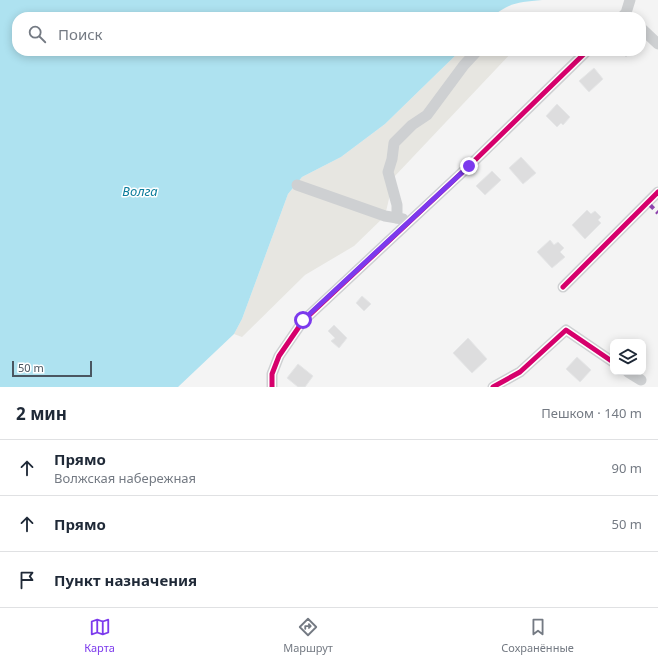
<!DOCTYPE html>
<html lang="ru">
<meta charset="utf-8">
<style>
:root{--surface:#fff;--page:#f6f6f7;--text:#1f2937;--muted:#747a83;--line:#e0e1e3;--accent:#7c3aed}
body{margin:0;font-family:"Noto Sans",sans-serif;background:var(--page);color:var(--text)}
.controls{position:absolute;right:12px;bottom:12px;display:grid;overflow:hidden;border-radius:8px;box-shadow:0 2px 10px #0003}
.controls button{width:36px;height:36px;display:grid;place-items:center;padding:0;border:0;border-bottom:1px solid var(--line);background:var(--surface);color:var(--text);font:20px sans-serif}
.scale{position:absolute;left:12px;bottom:10px;width:80px;box-sizing:border-box;padding-left:4px;border:2px solid #4a5661;border-top:0;font-size:11px;line-height:14px;white-space:nowrap;color:#4a5661;-webkit-text-stroke:3px #fff;paint-order:stroke}
.stop{position:absolute;width:12px;height:12px;margin:-9px;border:3px solid #7c3aed;border-radius:50%;background:#fff}
.stop.end{background:#7c3aed;border-color:#fff;box-shadow:0 1px 4px #0008}
.list{margin:0;padding:0;list-style:none}
h2{display:flex;justify-content:space-between;align-items:center;height:52px;margin:0;padding:0 16px;font-size:17px}
h2 small{font-size:13px;font-weight:400;color:var(--muted)}
.list li{display:grid;grid-template-columns:26px 1fr auto;gap:12px;align-items:center;box-sizing:border-box;height:56px;padding:0 16px;border-top:1px solid var(--line)}
.list b{display:block;font-size:15px;white-space:nowrap}
.list p{margin:0;font-size:13px;white-space:nowrap;color:var(--muted)}
.list em{font-size:13px;font-style:normal;color:var(--muted)}
.icon{flex:none;width:22px;height:22px;fill:none;stroke:currentColor;stroke-width:2;stroke-linecap:round;stroke-linejoin:round}
.map{position:relative;flex:none;width:658px;height:387px;overflow:hidden}
.search{position:absolute;background:var(--surface);box-shadow:0 2px 10px #0003;left:12px;right:12px;top:12px;height:44px;display:flex;align-items:center;gap:10px;box-sizing:border-box;padding:0 14px;border-radius:16px;color:var(--muted);font-size:15px}
.sheet{height:220px;background:var(--surface)}
nav{display:flex;justify-content:space-around;align-items:center;box-sizing:border-box;height:56px;border-top:1px solid var(--line);background:var(--surface);font-size:11px;color:var(--muted)}
nav a{display:grid;justify-items:center;gap:2px}
nav .on{color:var(--accent)}
.map>svg:first-child{display:block}
.sand{fill:#e7e6e1}
.water{fill:#aee2f0}
.building{fill:#ddddde;stroke:#e5e6e7}
.lines{fill:none;stroke-linecap:round;stroke-linejoin:round}
.minor{stroke:#ced0d2;stroke-width:11}
.quiet{stroke:#8e44ad;stroke-width:4;stroke-dasharray:8 4;stroke-linecap:butt}
.cycleway-casing{stroke:#fff;stroke-width:8}
.cycleway{stroke:#d6006c;stroke-width:5}
.route{stroke:#7c3aed;stroke-width:5}
.labels{text-anchor:middle;stroke-width:3;stroke-linejoin:round;paint-order:stroke}
.water-label{font-size:13px;font-style:italic;fill:#0c7c9b;stroke:#fff}
</style>
<div class="map">
<svg width="658" height="387" viewBox="0 0 658 387">
<rect width="100%" height="100%" fill="#f4f4f4"/>
<path class="sand" d="M460,51H513L394,177L385,216L354,246L305,275L242,337L234,334L242,319L288,194L302,177L341,157L385,124Z"/>
<path class="water" d="M0,0H542C520,2 510,2 492,17H17V51H460L385,124L341,157L302,177L288,194L242,319L234,334L178,387H0Z"/>
<g class="building">
<path d="M620,51H632L626,57Z"/>
<path d="M594,68L603,79L589,92L579,81Z"/>
<path d="M557,104L570,117L563,125L561,123L557,127L546,116Z"/>
<path d="M521,157L536,173L523,184L509,168Z"/>
<path d="M492,171L501,180L485,195L476,186Z"/>
<path d="M587,210L591,214L595,211L601,217L598,220L601,223L585,239L572,225Z"/>
<path d="M550,240L554,245L558,242L564,248L560,252L565,257L552,268L537,252Z"/>
<path d="M362,296L371,304L364,311L356,303Z"/>
<path d="M334,325L347,338L339,348L331,341L335,338L328,331Z"/>
<path d="M468,338L487,359L472,373L453,353Z"/>
<path d="M577,357L591,370L580,382L566,369Z"/>
<path d="M298,364L313,376L305,387H298L287,378Z"/>
</g>
<g class="lines">
<g class="minor">
<path d="M622,17L626,13L630,0"/>
<path d="M641,28L658,44"/>
<path d="M297,185L385,216L403,219"/>
<path d="M397,218V205L388,172L392,159L394,143L412,125L427,115L464,65L477,51"/>
<path d="M563,287L658,192"/>
<path d="M628,372L641,380"/>
<path d="M272,387V374L279,356L303,321L469,166L587,51"/>
<path d="M493,387L520,372L566,330L613,362"/>
</g>
<path class="quiet" d="M648,203L658,213"/>
<defs>
<g id="cycleway">
<path d="M563,287L658,192"/>
<path d="M272,387V374L279,356L303,321L469,166L587,51"/>
<path d="M493,387L520,372L566,330L613,362"/>
</g>
</defs>
<use href="#cycleway" class="cycleway-casing"/>
<use href="#cycleway" class="cycleway"/>
</g>
<g class="lines">
<path class="route" d="M303,320L469,166"/>
</g>
<g class="labels">
<g class="water-label">
<text x="140" y="196">Волга</text>
</g>
</g>
</svg>
<div class="controls">
<button><svg class="icon" aria-label="layers" viewBox="0 0 24 24"><path d="M12 4l9 5-9 5-9-5zM3 14l9 5 9-5"/></svg></button>
</div>
<div class="scale">50 m</div>
<div class="stop" style="left:303px;top:320px"></div>
<div class="stop end" style="left:469px;top:166px"></div>
<div class="search"><svg class="icon" aria-label="search" viewBox="0 0 24 24"><circle cx="10" cy="10" r="6"/><path d="M15 15l6 6"/></svg>Поиск</div>
</div>
<section class="sheet">
<h2>2 мин<small>Пешком · 140 m</small></h2>
<ul class="list">
<li><svg class="icon" aria-label="ahead" viewBox="0 0 24 24"><path d="M12 20V5M6 11l6-6 6 6"/></svg><div><b>Прямо</b><p>Волжская набережная</p></div><em>90 m</em></li>
<li><svg class="icon" aria-label="ahead" viewBox="0 0 24 24"><path d="M12 20V5M6 11l6-6 6 6"/></svg><div><b>Прямо</b></div><em>50 m</em></li>
<li><svg class="icon" aria-label="arrive" viewBox="0 0 24 24"><path d="M6 21V4h12l-3 4 3 4H6"/></svg><div><b>Пункт назначения</b></div></li>
</ul>
</section>
<nav>
<a class="on"><svg class="icon" aria-label="map" viewBox="0 0 24 24"><path d="M3 6l6-2 6 2 6-2v14l-6 2-6-2-6 2zM9 4v14M15 6v14"/></svg>Карта</a>
<a><svg class="icon" aria-label="directions" viewBox="0 0 24 24"><path d="M12 3l9 9-9 9-9-9zM9 14v-3h6M13 9l2 2-2 2"/></svg>Маршрут</a>
<a><svg class="icon" aria-label="saved" viewBox="0 0 24 24"><path d="M7 4h10v16l-5-4-5 4z"/></svg>Сохранённые</a>
</nav>
